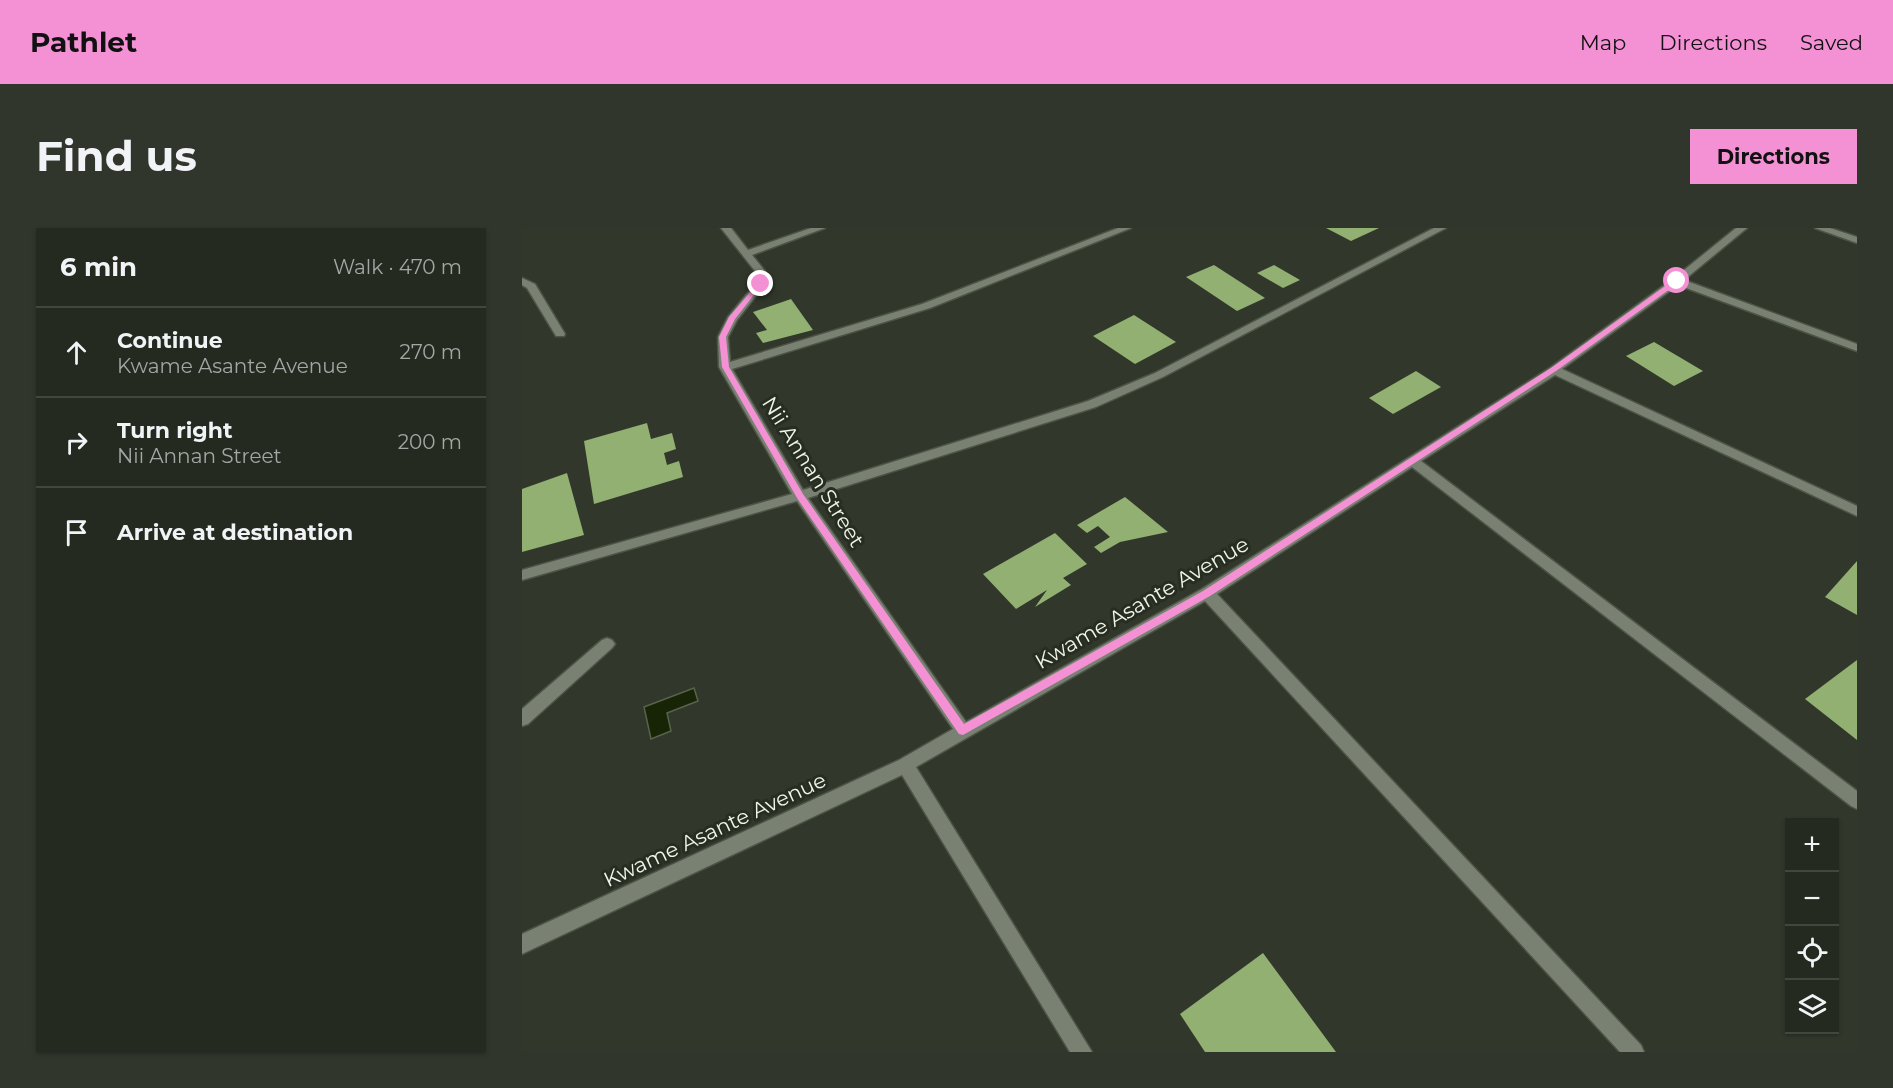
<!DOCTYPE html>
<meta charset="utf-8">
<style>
:root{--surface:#252a20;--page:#31362d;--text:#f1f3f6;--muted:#a3a7a5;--line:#42463e;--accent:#f491d4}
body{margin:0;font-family:Montserrat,sans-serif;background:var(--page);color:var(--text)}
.controls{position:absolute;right:18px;bottom:18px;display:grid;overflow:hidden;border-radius:0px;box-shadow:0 2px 4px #0004}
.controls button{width:54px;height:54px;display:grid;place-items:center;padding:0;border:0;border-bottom:2px solid var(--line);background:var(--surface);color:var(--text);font:30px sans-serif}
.stop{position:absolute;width:18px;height:18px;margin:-14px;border:4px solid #f491d4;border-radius:50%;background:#fff}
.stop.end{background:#f491d4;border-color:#fff;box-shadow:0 2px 6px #0008}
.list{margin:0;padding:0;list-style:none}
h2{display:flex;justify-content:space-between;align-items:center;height:78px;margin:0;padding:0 24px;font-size:26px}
h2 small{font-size:20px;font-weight:400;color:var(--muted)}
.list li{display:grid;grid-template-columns:39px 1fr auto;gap:18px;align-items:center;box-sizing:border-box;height:90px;padding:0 24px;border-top:2px solid var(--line)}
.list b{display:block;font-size:22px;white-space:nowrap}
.list p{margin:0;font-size:20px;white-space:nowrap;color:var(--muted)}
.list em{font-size:20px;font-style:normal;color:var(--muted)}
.icon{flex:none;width:33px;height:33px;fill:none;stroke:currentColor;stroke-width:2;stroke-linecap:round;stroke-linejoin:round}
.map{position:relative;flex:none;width:1335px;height:824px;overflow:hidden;border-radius:0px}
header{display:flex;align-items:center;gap:36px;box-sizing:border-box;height:84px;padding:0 30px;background:var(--accent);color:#111}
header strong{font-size:28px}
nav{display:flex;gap:33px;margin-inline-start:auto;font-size:21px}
.intro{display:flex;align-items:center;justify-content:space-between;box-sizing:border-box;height:144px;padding:0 36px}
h1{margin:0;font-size:42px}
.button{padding:15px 27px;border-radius:0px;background:var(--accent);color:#111;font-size:21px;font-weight:700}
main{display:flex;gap:36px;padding:0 36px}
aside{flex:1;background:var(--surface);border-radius:0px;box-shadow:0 2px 4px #0004}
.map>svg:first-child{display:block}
.water{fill:#172506;stroke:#58634b;stroke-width:1.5}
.building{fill:#91b072}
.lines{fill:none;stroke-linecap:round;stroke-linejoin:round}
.minor-casing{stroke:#4d5347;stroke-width:3}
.minor{fill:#798272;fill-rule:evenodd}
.route{fill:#f491d4}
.labels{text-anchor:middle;stroke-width:6;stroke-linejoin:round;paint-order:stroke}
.street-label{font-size:21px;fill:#f0f4eb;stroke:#272e21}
</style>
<header>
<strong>Pathlet</strong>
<nav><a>Map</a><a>Directions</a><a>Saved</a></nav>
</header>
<div class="intro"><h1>Find us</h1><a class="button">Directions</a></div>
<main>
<aside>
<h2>6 min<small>Walk · 470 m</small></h2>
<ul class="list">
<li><svg class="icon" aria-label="ahead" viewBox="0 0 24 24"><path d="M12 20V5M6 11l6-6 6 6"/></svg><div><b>Continue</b><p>Kwame Asante Avenue</p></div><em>270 m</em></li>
<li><svg class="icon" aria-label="right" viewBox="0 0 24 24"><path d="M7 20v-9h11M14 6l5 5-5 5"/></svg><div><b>Turn right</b><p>Nii Annan Street</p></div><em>200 m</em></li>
<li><svg class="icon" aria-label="arrive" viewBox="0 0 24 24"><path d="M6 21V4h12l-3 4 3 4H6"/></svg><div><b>Arrive at destination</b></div></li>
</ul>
</aside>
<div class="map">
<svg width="1335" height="824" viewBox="0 0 1335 824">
<rect width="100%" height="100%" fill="#31382b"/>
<path class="water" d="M172,460L176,473L145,485L149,503L129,511L122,479Z"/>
<g class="building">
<path d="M804,0H857L829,13Z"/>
<path d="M692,37L743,70L715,83L664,49Z"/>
<path d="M752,37L778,52L761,60L735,45Z"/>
<path d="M269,71L291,102L241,115L234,105L245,102L231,84Z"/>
<path d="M612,87L654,114L613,136L571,108Z"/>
<path d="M1132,114L1181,143L1152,158L1104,128Z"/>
<path d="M894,143L919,159L871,186L847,170Z"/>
<path d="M125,195L129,211L150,205L154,221L142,225L145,237L157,233L161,249L72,276L62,213Z"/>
<path d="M45,245L62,307L0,324V261Z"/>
<path d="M603,269L646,304L598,314L579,325L572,319L588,309L576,298L565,305L555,297Z"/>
<path d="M533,305L565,336L541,350L549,357L513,379L525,362L494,381L461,346Z"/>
<path d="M1335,333V387L1303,369Z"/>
<path d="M1335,432V512L1283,471Z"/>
<path d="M741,725L814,824H683L658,786Z"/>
</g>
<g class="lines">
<defs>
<g id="minor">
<path d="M199,0H209L226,22L289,0H303L230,27L243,43L244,55L215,92L206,109L208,134L400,76L596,0H609L408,80L210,141L281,262L566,173L633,145L912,0H924L641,149L574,179L286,270L444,494L680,361L1028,140L1151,51L1214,0H1225L1162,52L1335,116V123L1156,57L1040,141L1335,278V288L1033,147L899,233L1335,563V581L1329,578L890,239L695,366L1119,817L1122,824H1098L683,373L394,539L570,824H548L380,547L0,726V706L377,532L431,501L275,273L0,352V342L270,266L197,139L196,109L206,89L234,55L233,43Z"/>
<path d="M1293,0H1308L1335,9V15Z"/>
<path d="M0,50L13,56L43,106L42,108H34L5,60L0,57Z"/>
<path d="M85,410L90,412L93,416L90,420L6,496L0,498V481L80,412Z"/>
</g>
</defs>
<use href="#minor" class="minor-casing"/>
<use href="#minor" class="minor"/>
</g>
<path class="route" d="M1153,51L1159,53L1034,143L688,368L441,507L437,506L275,270L200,139L197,109L207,89L237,54H242L213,91L204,109L207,139L281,266L442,496L681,363L1029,140Z"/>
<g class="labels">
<g class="street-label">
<text transform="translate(291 244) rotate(58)" y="7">Nii Annan Street</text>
<text transform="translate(620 375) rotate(-30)" y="7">Kwame Asante Avenue</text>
<text transform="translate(193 602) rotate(-25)" y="7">Kwame Asante Avenue</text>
</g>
</g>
</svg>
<div class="controls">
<button>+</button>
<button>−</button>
<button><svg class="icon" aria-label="locate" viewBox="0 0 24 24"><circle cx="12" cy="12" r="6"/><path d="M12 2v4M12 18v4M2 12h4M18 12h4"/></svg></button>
<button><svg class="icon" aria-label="layers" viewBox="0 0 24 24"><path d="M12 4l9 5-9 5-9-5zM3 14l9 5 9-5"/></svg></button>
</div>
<div class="stop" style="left:1155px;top:53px"></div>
<div class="stop end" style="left:239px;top:56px"></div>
</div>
</main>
